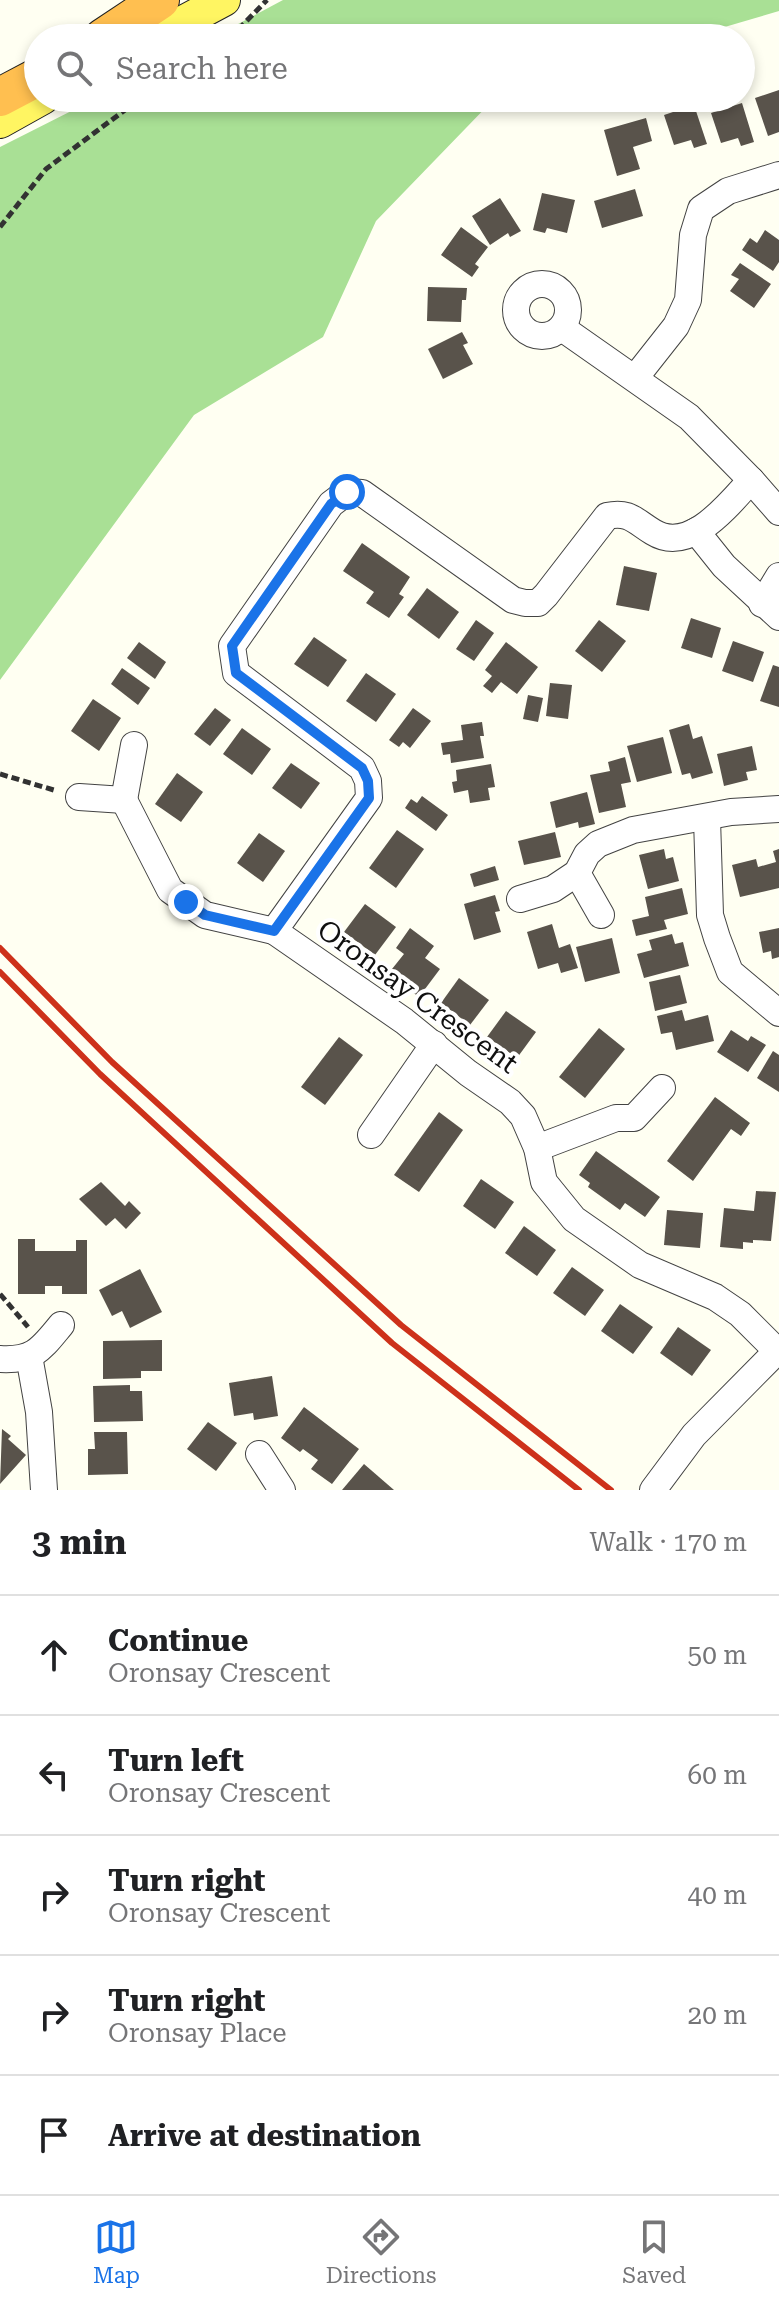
<!DOCTYPE html>
<meta charset="utf-8">
<style>
:root{--surface:#fff;--page:#f6f6f6;--text:#202124;--muted:#757577;--line:#e0e0e0;--accent:#1a73e8}
body{margin:0;font-family:"Roboto Serif",serif;background:var(--page);color:var(--text)}
.stop{position:absolute;width:24px;height:24px;margin:-18px;border:6px solid #1a73e8;border-radius:50%;background:#fff}
.stop.end{background:#1a73e8;border-color:#fff;box-shadow:0 2px 8px #0008}
.list{margin:0;padding:0;list-style:none}
h2{display:flex;justify-content:space-between;align-items:center;height:104px;margin:0;padding:0 32px;font-size:34px}
h2 small{font-size:26px;font-weight:400;color:var(--muted)}
.list li{display:grid;grid-template-columns:52px 1fr auto;gap:24px;align-items:center;box-sizing:border-box;height:120px;padding:0 32px;border-top:2px solid var(--line)}
.list b{display:block;font-size:30px;white-space:nowrap}
.list p{margin:0;font-size:26px;white-space:nowrap;color:var(--muted)}
.list em{font-size:26px;font-style:normal;color:var(--muted)}
.icon{flex:none;width:44px;height:44px;fill:none;stroke:currentColor;stroke-width:2;stroke-linecap:round;stroke-linejoin:round}
.map{position:relative;flex:none;width:779px;height:1490px;overflow:hidden}
.search{position:absolute;background:var(--surface);box-shadow:0 4px 12px #0003;left:24px;right:24px;top:24px;height:88px;display:flex;align-items:center;gap:20px;box-sizing:border-box;padding:0 28px;border-radius:44px;color:var(--muted);font-size:30px}
.sheet{height:704px;background:var(--surface)}
nav{display:flex;justify-content:space-around;align-items:center;box-sizing:border-box;height:112px;border-top:2px solid var(--line);background:var(--surface);font-size:22px;color:var(--muted)}
nav a{display:grid;justify-items:center;gap:4px}
nav .on{color:var(--accent)}
.map>svg:first-child{display:block}
.forest{fill:#a9e095}
.building{fill:#59534b}
.lines{fill:none;stroke-linecap:round;stroke-linejoin:round}
.minor-casing{stroke:#434343;stroke-width:28}
.major-casing{stroke:#212121;stroke-width:34}
.highway-casing{stroke:#212121;stroke-width:40}
.path{stroke:#323232;stroke-width:5;stroke-dasharray:8 4;stroke-linecap:butt}
.minor{stroke:#fff;stroke-width:26}
.major{stroke:#fff562;stroke-width:32}
.highway{stroke:#ffbf50;stroke-width:38}
.rail{stroke:#cd311a;stroke-width:6}
.route{stroke:#1a73e8;stroke-width:10}
.labels{text-anchor:middle;stroke-width:8;stroke-linejoin:round;paint-order:stroke}
.street-label{font-size:28px;fill:#101010;stroke:#fff}
</style>
<div class="map">
<svg width="779" height="1490" viewBox="0 0 779 1490">
<rect width="100%" height="100%" fill="#fffff2"/>
<g class="forest">
<path d="M283,0H779V11L687,38H212Z"/>
<path d="M97,98H495L376,221L323,337L194,415L0,680V147Z"/>
</g>
<g class="building">
<path d="M779,90V132L768,136L755,98Z"/>
<path d="M742,103L754,142L741,146L738,138L721,143L711,113Z"/>
<path d="M694,105L707,144L694,148L691,140L674,145L664,115Z"/>
<path d="M646,118L652,141L633,147L640,169L617,176L604,130Z"/>
<path d="M635,189L643,216L602,228L594,201Z"/>
<path d="M542,193L575,200L567,233L547,228L545,233L533,230Z"/>
<path d="M500,198L521,231L510,237L508,233L490,245L472,216Z"/>
<path d="M461,227L488,247L475,264L479,267L472,277L441,255Z"/>
<path d="M765,230L779,240V262L773,271L742,250L750,238L757,243Z"/>
<path d="M740,263L771,284L754,308L730,291L739,279L731,275Z"/>
<path d="M428,287L467,288L466,300H462L461,322L427,321Z"/>
<path d="M462,332L468,343L463,345L473,364L443,379L428,349Z"/>
<path d="M362,543L410,577L399,594L404,597L389,618L366,603L374,592L343,571Z"/>
<path d="M624,566L657,573L649,611L616,605Z"/>
<path d="M427,588L459,612L439,639L407,615Z"/>
<path d="M691,618L721,628L712,658L681,648Z"/>
<path d="M476,620L494,633L474,661L456,649Z"/>
<path d="M599,620L626,641L602,672L575,651Z"/>
<path d="M314,637L347,660L328,687L294,664Z"/>
<path d="M733,641L764,652L753,682L722,671Z"/>
<path d="M139,642L166,662L155,679L127,658Z"/>
<path d="M506,642L538,667L517,694L501,682L492,693L483,686L492,676L485,670Z"/>
<path d="M773,665L779,667V707L760,701Z"/>
<path d="M122,668L150,688L138,705L111,684Z"/>
<path d="M366,673L396,694L376,722L346,701Z"/>
<path d="M550,683L572,685L568,719L546,716Z"/>
<path d="M528,695L543,698L538,722L523,719Z"/>
<path d="M93,699L121,718L99,751L71,731Z"/>
<path d="M215,708L231,720L210,746L194,734Z"/>
<path d="M413,708L431,721L410,748L403,742L399,747L389,740Z"/>
<path d="M482,722L484,736H480L484,758L451,763L450,754L443,755L441,743L463,740L461,725Z"/>
<path d="M689,724L693,739L702,736L713,773L692,779L690,773L682,775L669,730Z"/>
<path d="M242,728L271,749L252,775L223,754Z"/>
<path d="M663,737L672,773L637,782L627,746Z"/>
<path d="M752,746L757,770L746,772L748,780L724,786L717,754Z"/>
<path d="M625,757L631,782L621,784L626,807L599,813L590,775L610,771L608,762Z"/>
<path d="M291,763L320,783L301,809L272,788Z"/>
<path d="M491,764L495,787L488,788L490,800L470,803L468,790L454,793L452,782L457,781L456,770Z"/>
<path d="M177,773L203,792L181,822L155,804Z"/>
<path d="M587,792L595,824L579,828L578,822L556,828L550,802Z"/>
<path d="M422,796L448,815L436,831L405,808L411,799L417,803Z"/>
<path d="M397,830L424,849L396,888L369,868Z"/>
<path d="M555,832L561,857L524,865L518,841Z"/>
<path d="M259,833L285,851L263,882L237,863Z"/>
<path d="M664,849L666,859L673,857L679,881L648,889L639,855Z"/>
<path d="M779,849V888L740,897L732,865L756,859L758,867L776,862L773,851Z"/>
<path d="M495,866L499,880L474,887L470,874Z"/>
<path d="M682,888L688,914L664,920L667,929L636,936L632,920L649,916L645,897Z"/>
<path d="M495,895L500,911L495,912L501,932L474,940L464,904Z"/>
<path d="M365,904L396,927L375,955L344,932Z"/>
<path d="M552,924L559,948L570,944L578,968L561,973L558,963L538,969L527,932Z"/>
<path d="M410,928L434,946L425,958L440,969L419,997L388,974L404,954L396,948Z"/>
<path d="M779,928V957L772,959L771,951L763,953L759,932Z"/>
<path d="M672,934L675,944L683,942L689,966L644,978L637,954L652,950L649,940Z"/>
<path d="M612,938L620,973L585,982L576,947Z"/>
<path d="M680,975L687,1003L655,1011L649,982Z"/>
<path d="M459,978L489,1000L470,1025L441,1003Z"/>
<path d="M682,1010L685,1021L708,1015L714,1041L676,1050L672,1032L661,1034L657,1016Z"/>
<path d="M506,1011L536,1032L517,1058L487,1037Z"/>
<path d="M599,1028L625,1049L585,1098L559,1077Z"/>
<path d="M731,1030L748,1041L751,1036L766,1045L748,1072L717,1052Z"/>
<path d="M339,1037L363,1055L325,1105L301,1087Z"/>
<path d="M773,1051L779,1055V1092L757,1078Z"/>
<path d="M715,1097L750,1123L741,1136L731,1129L693,1181L667,1161Z"/>
<path d="M439,1112L463,1130L419,1192L394,1175Z"/>
<path d="M596,1151L660,1197L645,1217L625,1203L620,1210L588,1187L590,1183L579,1175Z"/>
<path d="M481,1179L514,1202L495,1229L463,1206Z"/>
<path d="M101,1182L125,1206L129,1201L141,1213L126,1229L115,1218L106,1226L79,1199Z"/>
<path d="M756,1191L776,1192L771,1241L753,1240V1243L743,1242V1249L720,1247L724,1208L754,1211Z"/>
<path d="M667,1210L703,1213L700,1248L664,1245Z"/>
<path d="M524,1226L556,1250L537,1276L505,1253Z"/>
<path d="M18,1239H35V1251H76V1240H87V1294H62V1286H45V1294H18Z"/>
<path d="M572,1267L604,1290L585,1316L553,1293Z"/>
<path d="M140,1269L162,1312L130,1328L122,1311L112,1316L99,1290Z"/>
<path d="M620,1304L653,1327L633,1354L601,1331Z"/>
<path d="M678,1327L711,1350L692,1376L660,1353Z"/>
<path d="M162,1340V1371H141V1378L103,1379V1341Z"/>
<path d="M272,1376L278,1416L254,1420L253,1413L234,1416L229,1383Z"/>
<path d="M130,1385V1391H142L143,1421L94,1422L93,1386Z"/>
<path d="M304,1407L359,1449L332,1484L311,1469L318,1460L303,1449L300,1452L281,1438Z"/>
<path d="M208,1422L237,1443L216,1471L187,1449Z"/>
<path d="M2,1429L11,1436L8,1439L26,1455L0,1484Z"/>
<path d="M94,1432H127L128,1474L88,1475V1449H95Z"/>
<path d="M364,1464L394,1490H342Z"/>
</g>
<g class="lines">
<defs>
<g id="minor">
<circle cx="542" cy="310" r="26"/>
<path d="M562,328L689,417L751,480L779,512"/>
<path d="M635,378L676,326L688,300L693,235L701,209L728,191L779,175"/>
<path d="M751,480C729,504 690,555 653,532C635,521 629,511 607,516L546,595L538,603H525L513,600L362,493L347,492L331,504L232,646L236,673L362,768L368,781L369,798L274,931L404,1021L468,1073L510,1102L523,1116L537,1148L544,1182L574,1219L640,1265L715,1297L740,1314L777,1351"/>
<path d="M696,531L724,566L779,617"/>
<path d="M762,604L779,576"/>
<path d="M79,797L124,800L134,745"/>
<path d="M124,800L170,890L205,915L274,931"/>
<path d="M707,819L710,915L717,938L730,972L779,1013"/>
<path d="M577,873L601,915"/>
<path d="M520,899L553,889L577,873L587,854L598,844L633,830L731,812L779,809"/>
<path d="M371,1135L434,1044"/>
<path d="M537,1148L616,1118H634L662,1088"/>
<path d="M29,1356L39,1412L44,1490"/>
<path d="M0,1359C34,1361 41,1349 61,1325"/>
<path d="M259,1454L282,1490"/>
<path d="M653,1490L694,1435L779,1349"/>
</g>
<g id="major">
<path d="M153,38L224,0"/>
<path d="M0,122L43,98"/>
</g>
<g id="highway">
<path d="M103,38L160,0"/>
<path d="M0,97L38,77"/>
</g>
</defs>
<use href="#minor" class="minor-casing"/>
<use href="#major" class="major-casing"/>
<use href="#highway" class="highway-casing"/>
<g class="path">
<path d="M230,38L267,0"/>
<path d="M68,106L84,98"/>
<path d="M0,227L46,169L141,98"/>
<path d="M0,774L57,791"/>
<path d="M0,1294L28,1327"/>
</g>
<use href="#minor" class="minor"/>
<use href="#major" class="major"/>
<use href="#highway" class="highway"/>
<g class="rail">
<path d="M0,948L112,1062L401,1325L611,1490"/>
<path d="M0,972L100,1074L392,1343L579,1490"/>
</g>
</g>
<g class="lines">
<path class="route" d="M186,902L205,915L274,931L369,798L368,781L362,768L236,673L232,646L331,504L347,492"/>
</g>
<g class="labels">
<g class="street-label">
<text transform="translate(418 996) rotate(36)" y="10">Oronsay Crescent</text>
</g>
</g>
</svg>
<div class="stop" style="left:347px;top:492px"></div>
<div class="stop end" style="left:186px;top:902px"></div>
<div class="search"><svg class="icon" aria-label="search" viewBox="0 0 24 24"><circle cx="10" cy="10" r="6"/><path d="M15 15l6 6"/></svg>Search here</div>
</div>
<section class="sheet">
<h2>3 min<small>Walk · 170 m</small></h2>
<ul class="list">
<li><svg class="icon" aria-label="ahead" viewBox="0 0 24 24"><path d="M12 20V5M6 11l6-6 6 6"/></svg><div><b>Continue</b><p>Oronsay Crescent</p></div><em>50 m</em></li>
<li><svg class="icon" aria-label="left" viewBox="0 0 24 24"><path d="M17 20v-9H6M10 6l-5 5 5 5"/></svg><div><b>Turn left</b><p>Oronsay Crescent</p></div><em>60 m</em></li>
<li><svg class="icon" aria-label="right" viewBox="0 0 24 24"><path d="M7 20v-9h11M14 6l5 5-5 5"/></svg><div><b>Turn right</b><p>Oronsay Crescent</p></div><em>40 m</em></li>
<li><svg class="icon" aria-label="right" viewBox="0 0 24 24"><path d="M7 20v-9h11M14 6l5 5-5 5"/></svg><div><b>Turn right</b><p>Oronsay Place</p></div><em>20 m</em></li>
<li><svg class="icon" aria-label="arrive" viewBox="0 0 24 24"><path d="M6 21V4h12l-3 4 3 4H6"/></svg><div><b>Arrive at destination</b></div></li>
</ul>
</section>
<nav>
<a class="on"><svg class="icon" aria-label="map" viewBox="0 0 24 24"><path d="M3 6l6-2 6 2 6-2v14l-6 2-6-2-6 2zM9 4v14M15 6v14"/></svg>Map</a>
<a><svg class="icon" aria-label="directions" viewBox="0 0 24 24"><path d="M12 3l9 9-9 9-9-9zM9 14v-3h6M13 9l2 2-2 2"/></svg>Directions</a>
<a><svg class="icon" aria-label="saved" viewBox="0 0 24 24"><path d="M7 4h10v16l-5-4-5 4z"/></svg>Saved</a>
</nav>
